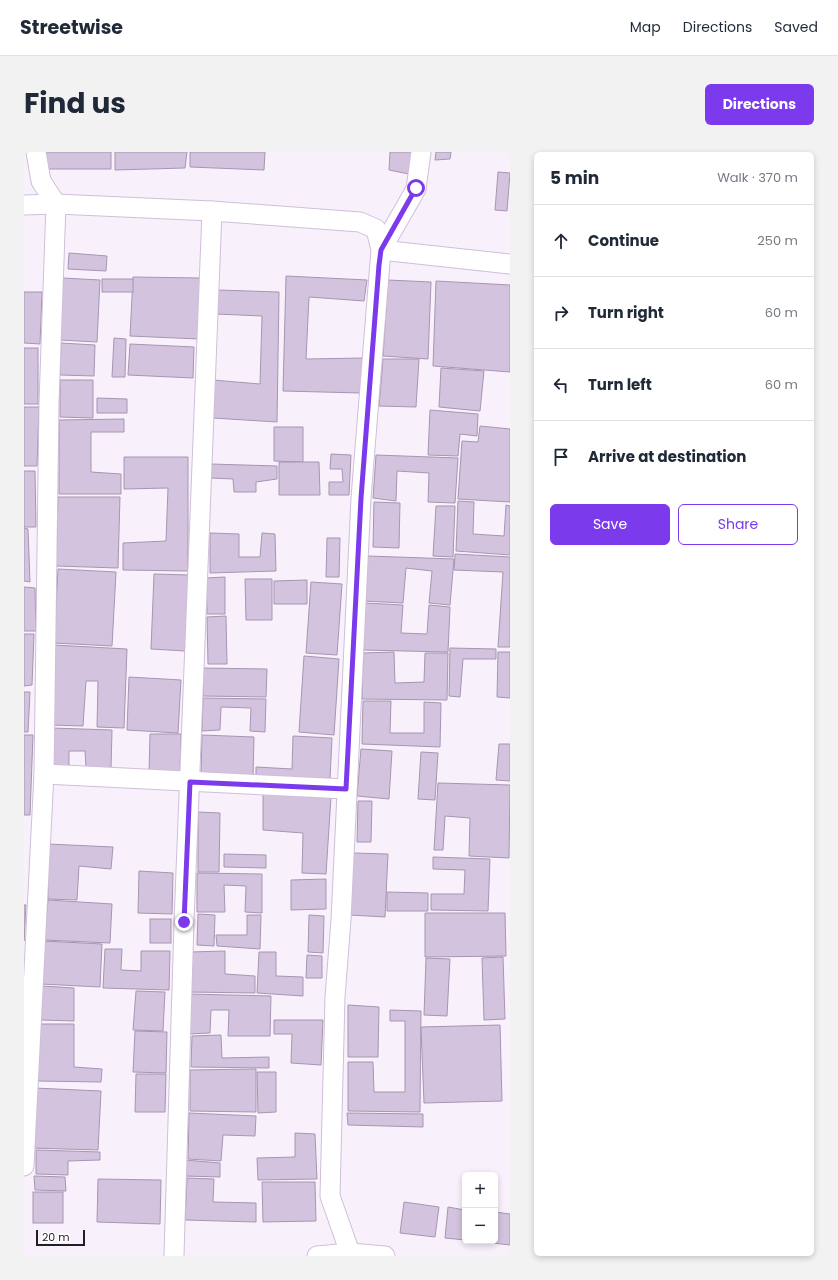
<!DOCTYPE html>
<meta charset="utf-8">
<style>
:root{--surface:#fff;--page:#f2f2f3;--text:#1f2937;--muted:#747a83;--line:#e0e1e3;--accent:#7c3aed}
body{margin:0;font-family:Poppins,sans-serif;background:var(--page);color:var(--text)}
.controls{position:absolute;right:12px;bottom:12px;display:grid;overflow:hidden;border-radius:6px;box-shadow:0 2px 6px #0003}
.controls button{width:36px;height:36px;display:grid;place-items:center;padding:0;border:0;border-bottom:1px solid var(--line);background:var(--surface);color:var(--text);font:20px sans-serif}
.scale{position:absolute;left:12px;bottom:10px;width:49px;box-sizing:border-box;padding-left:4px;border:2px solid #231d26;border-top:0;font-size:11px;line-height:14px;white-space:nowrap;color:#231d26;-webkit-text-stroke:3px #fff;paint-order:stroke}
.stop{position:absolute;width:12px;height:12px;margin:-9px;border:3px solid #7c3aed;border-radius:50%;background:#fff}
.stop.end{background:#7c3aed;border-color:#fff;box-shadow:0 1px 4px #0008}
.list{margin:0;padding:0;list-style:none}
h2{display:flex;justify-content:space-between;align-items:center;height:52px;margin:0;padding:0 16px;font-size:17px}
h2 small{font-size:13px;font-weight:400;color:var(--muted)}
.list li{display:grid;grid-template-columns:26px 1fr auto;gap:12px;align-items:center;box-sizing:border-box;height:72px;padding:0 16px;border-top:1px solid var(--line)}
.list b{display:block;font-size:15px;white-space:nowrap}
.list em{font-size:13px;font-style:normal;color:var(--muted)}
.actions{display:flex;gap:8px;padding:12px 16px}
.actions a{flex:1;padding:9px 0;border:1px solid var(--accent);border-radius:6px;text-align:center;font-size:14px;color:var(--accent)}
.actions .main{background:var(--accent);color:#fff}
.icon{flex:none;width:22px;height:22px;fill:none;stroke:currentColor;stroke-width:2;stroke-linecap:round;stroke-linejoin:round}
.map{position:relative;flex:none;width:486px;height:1104px;overflow:hidden;border-radius:6px}
header{display:flex;align-items:center;gap:24px;box-sizing:border-box;height:56px;padding:0 20px;background:var(--surface);border-bottom:1px solid var(--line)}
header strong{font-size:19px}
nav{display:flex;gap:22px;margin-inline-start:auto;font-size:14px}
.intro{display:flex;align-items:center;justify-content:space-between;box-sizing:border-box;height:96px;padding:0 24px}
h1{margin:0;font-size:28px}
.button{padding:10px 18px;border-radius:6px;background:var(--accent);color:#fff;font-size:14px;font-weight:700}
main{display:flex;gap:24px;padding:0 24px}
aside{flex:1;background:var(--surface);border-radius:6px;box-shadow:0 2px 6px #0003}
.map>svg:first-child{display:block}
.building{fill:#d3c3de;stroke:#a696b0}
.lines{fill:none;stroke-linecap:round;stroke-linejoin:round}
.minor-casing{stroke:#cfbfda;stroke-width:21}
.minor{stroke:#fff;stroke-width:19}
.route{stroke:#7c3aed;stroke-width:5}
</style>
<header>
<strong>Streetwise</strong>
<nav><a>Map</a><a>Directions</a><a>Saved</a></nav>
</header>
<div class="intro"><h1>Find us</h1><a class="button">Directions</a></div>
<main>
<div class="map">
<svg width="486" height="1104" viewBox="0 0 486 1104">
<rect width="100%" height="100%" fill="#f8f1fc"/>
<g class="building">
<path d="M18,0H87V17H19Z"/>
<path d="M91,0H163L161,16L91,18Z"/>
<path d="M166,0H241L240,18L166,15Z"/>
<path d="M366,0H388L385,22L365,18Z"/>
<path d="M412,0H427L426,7L411,8Z"/>
<path d="M474,20L486,21L483,59L471,58Z"/>
<path d="M45,101L83,104L82,119L44,117Z"/>
<path d="M262,124L343,128L340,149L285,145L282,207L339,206L337,241L259,239Z"/>
<path d="M109,125L176,126L175,187L106,184Z"/>
<path d="M39,126L76,128L73,190L36,188Z"/>
<rect x="78" y="127" width="31" height="13"/>
<path d="M364,128L407,130L404,207L359,204Z"/>
<path d="M412,129L486,133V220L409,214Z"/>
<path d="M194,138L255,140L253,270L189,266V228L236,232L238,164L192,162Z"/>
<path d="M0,140H18L16,192L0,191Z"/>
<path d="M90,186L102,187L101,225H88Z"/>
<path d="M37,191L71,193L70,224L36,223Z"/>
<path d="M106,192L170,195L169,226L104,223Z"/>
<rect x="0" y="196" width="14" height="56"/>
<path d="M359,207H395L392,255L355,254Z"/>
<path d="M417,216L460,219L456,259L415,255Z"/>
<path d="M36,228H69V266L36,265Z"/>
<path d="M73,246L103,247V261H73Z"/>
<path d="M0,255H15L13,314H0Z"/>
<path d="M406,258L454,262L453,284L436,282L434,304L404,303Z"/>
<path d="M100,267V280H67V320L97,322V342H35V268Z"/>
<path d="M456,274L486,277V350L434,347L438,289L454,290Z"/>
<path d="M250,275H279V310L250,309Z"/>
<path d="M307,302L327,303L325,343H305V330H319L318,317H306Z"/>
<path d="M352,303L434,306L431,351L404,350L405,321L373,319L372,349L349,346Z"/>
<path d="M100,305H164V419L99,418V391L142,389L144,336L100,337Z"/>
<path d="M255,310H295L296,343H255Z"/>
<path d="M187,312L253,314V327L232,330V340H210L209,327L187,326Z"/>
<path d="M0,319H11L12,375H0Z"/>
<path d="M34,345H96L94,416L32,414Z"/>
<path d="M434,349L450,350L449,382L480,384L482,353L486,354V403L432,399Z"/>
<path d="M350,350L376,351L375,396L349,395Z"/>
<path d="M412,354H431L429,405L409,404Z"/>
<path d="M0,376L4,377L6,430L0,429Z"/>
<path d="M186,381L215,382V405H236L238,381L251,382L252,419L186,421Z"/>
<path d="M303,386H316L315,425H302Z"/>
<path d="M431,402L486,405V495H474L479,420L430,418Z"/>
<path d="M344,404L430,407L426,453L405,451L408,419L382,416L379,451L339,449Z"/>
<path d="M34,417L92,420L88,494L30,491Z"/>
<path d="M130,422L165,423L161,499L127,497Z"/>
<path d="M201,425V462H183L182,426Z"/>
<path d="M221,427H248V468H222Z"/>
<path d="M283,428V452H250V429Z"/>
<path d="M287,430L318,432L313,503L282,501Z"/>
<path d="M0,435L11,436L12,479H0Z"/>
<path d="M340,451L379,453L377,481L403,482L405,453L426,455L424,500L339,498Z"/>
<path d="M202,464L203,512H184L183,465Z"/>
<path d="M0,482H10L8,533L0,534Z"/>
<path d="M30,493L103,497L100,576L73,575L74,529H62L59,574L26,573Z"/>
<path d="M426,496L472,497V507H439L436,545L425,544Z"/>
<path d="M370,500L371,531L400,530L401,501H424L423,548L338,547L339,501Z"/>
<path d="M474,500H486V546L473,545Z"/>
<path d="M280,504L315,507L310,583L275,580Z"/>
<path d="M179,516L243,517L242,545L179,544Z"/>
<path d="M105,525L157,528L154,581L103,578Z"/>
<path d="M0,540H6L4,580H0Z"/>
<path d="M179,546L242,547L241,580L226,579L227,556L197,555L196,578L178,579Z"/>
<path d="M339,549H367L366,581H400V550L417,551L416,595L338,592Z"/>
<path d="M27,576L88,578L87,617L62,615L61,599H45V615H25Z"/>
<path d="M126,582H157L156,621L125,620Z"/>
<path d="M0,583H9L6,663H0Z"/>
<path d="M178,583L230,585L229,625L177,623Z"/>
<path d="M269,584L308,586L306,627L232,625V615L268,617Z"/>
<path d="M475,592H486V629L472,628Z"/>
<path d="M337,597L368,599L365,647L333,644Z"/>
<path d="M397,600L414,601L411,648L394,647Z"/>
<path d="M414,631L486,633L485,706L445,704L446,666L421,664L419,698H410Z"/>
<path d="M239,641L307,645L302,722L278,721L279,681L239,678Z"/>
<path d="M334,649H348L347,690H333Z"/>
<path d="M174,660L196,661L195,720H174Z"/>
<path d="M24,692L89,695L87,717L55,714L53,748L24,747Z"/>
<path d="M329,701L364,702L361,765L326,763Z"/>
<path d="M200,702L242,703V716L200,715Z"/>
<path d="M409,705L466,707L464,759L407,758V742H440L441,718L409,717Z"/>
<path d="M115,719L149,721L148,762L114,761Z"/>
<path d="M173,721L238,722V761L221,760L222,734L200,733L201,760H173Z"/>
<path d="M302,727V757L267,758V728Z"/>
<path d="M363,740L404,741V759H363Z"/>
<path d="M24,748L88,752L86,791L20,788Z"/>
<path d="M0,753H2L0,789Z"/>
<path d="M401,761H481L482,804L401,805Z"/>
<path d="M174,762L191,763L190,794L173,793Z"/>
<path d="M223,763H237L236,797L193,794L192,783H223Z"/>
<path d="M285,763L300,764L299,801L284,800Z"/>
<rect x="126" y="767" width="21" height="24"/>
<path d="M19,789L78,792L76,835L17,832Z"/>
<path d="M81,797H98L97,818L117,819V799H146L145,838L79,836Z"/>
<path d="M201,799V822L231,824V841L165,840L166,800Z"/>
<path d="M235,800H252V824L279,825V844L233,841Z"/>
<path d="M283,803L298,804V826H282Z"/>
<path d="M479,805L481,867L460,868L458,806Z"/>
<path d="M402,806L426,807L423,864L400,863Z"/>
<path d="M18,834L50,836V869L17,868Z"/>
<path d="M112,839L141,840L139,879L109,878Z"/>
<path d="M165,842L247,844L246,884H204L205,858H187L186,881L164,882Z"/>
<path d="M324,853L355,855L354,905H324Z"/>
<path d="M366,858L397,859L396,960L324,959V910H349L350,940H381V869H366Z"/>
<path d="M250,868H299L297,913L267,911L268,882H250Z"/>
<path d="M15,872H50V915L78,917L77,930L14,929Z"/>
<path d="M476,873L478,949L400,951L397,875Z"/>
<path d="M111,879L143,880L142,921L109,920Z"/>
<path d="M197,883L198,906L245,905V916L167,915L168,884Z"/>
<path d="M232,917V960L166,959V918Z"/>
<path d="M233,920H252V960L234,961Z"/>
<path d="M112,922H142L141,960H111Z"/>
<path d="M10,936L77,939L74,998L7,996Z"/>
<path d="M165,961L232,964L231,984L199,983L197,1009L164,1007Z"/>
<path d="M323,961L399,962V975L324,973Z"/>
<path d="M271,981L291,982L293,1027L234,1028L233,1006L271,1005Z"/>
<path d="M12,998L76,1000V1008L44,1009V1023L12,1022Z"/>
<path d="M161,1008L196,1011V1025L160,1024Z"/>
<path d="M10,1024L41,1025L42,1039L11,1038Z"/>
<path d="M163,1026L190,1027L189,1050L232,1051V1070L161,1068Z"/>
<path d="M74,1027L137,1028L136,1072L73,1070Z"/>
<path d="M238,1030H291L292,1069L239,1070Z"/>
<rect x="9" y="1040" width="30" height="31"/>
<path d="M380,1050L415,1055L411,1085L376,1081Z"/>
<path d="M424,1055L441,1058V1088L421,1086Z"/>
<path d="M471,1060L486,1062V1093L460,1090L471,1089Z"/>
</g>
<g class="lines">
<defs>
<g id="minor">
<path d="M0,53L32,52L188,59L336,70L352,77L357,98L486,112"/>
<path d="M20,622L322,637"/>
<path d="M0,1014L20,622L25,251L32,52L17,29L12,0"/>
<path d="M326,1101L306,1044L311,845L317,768L337,346L357,98L392,37L397,0"/>
<path d="M150,1104L160,770L188,59"/>
<path d="M293,1104L326,1101L361,1104"/>
</g>
</defs>
<use href="#minor" class="minor-casing"/>
<use href="#minor" class="minor"/>
</g>
<g class="lines">
<path class="route" d="M160,770L166,630L322,637L337,346L355,113L357,98L392,36"/>
</g>
</svg>
<div class="controls">
<button>+</button>
<button>−</button>
</div>
<div class="scale">20 m</div>
<div class="stop" style="left:392px;top:36px"></div>
<div class="stop end" style="left:160px;top:770px"></div>
</div>
<aside>
<h2>5 min<small>Walk · 370 m</small></h2>
<ul class="list">
<li><svg class="icon" aria-label="ahead" viewBox="0 0 24 24"><path d="M12 20V5M6 11l6-6 6 6"/></svg><div><b>Continue</b></div><em>250 m</em></li>
<li><svg class="icon" aria-label="right" viewBox="0 0 24 24"><path d="M7 20v-9h11M14 6l5 5-5 5"/></svg><div><b>Turn right</b></div><em>60 m</em></li>
<li><svg class="icon" aria-label="left" viewBox="0 0 24 24"><path d="M17 20v-9H6M10 6l-5 5 5 5"/></svg><div><b>Turn left</b></div><em>60 m</em></li>
<li><svg class="icon" aria-label="arrive" viewBox="0 0 24 24"><path d="M6 21V4h12l-3 4 3 4H6"/></svg><div><b>Arrive at destination</b></div></li>
</ul>
<div class="actions"><a class="main">Save</a><a>Share</a></div>
</aside>
</main>
